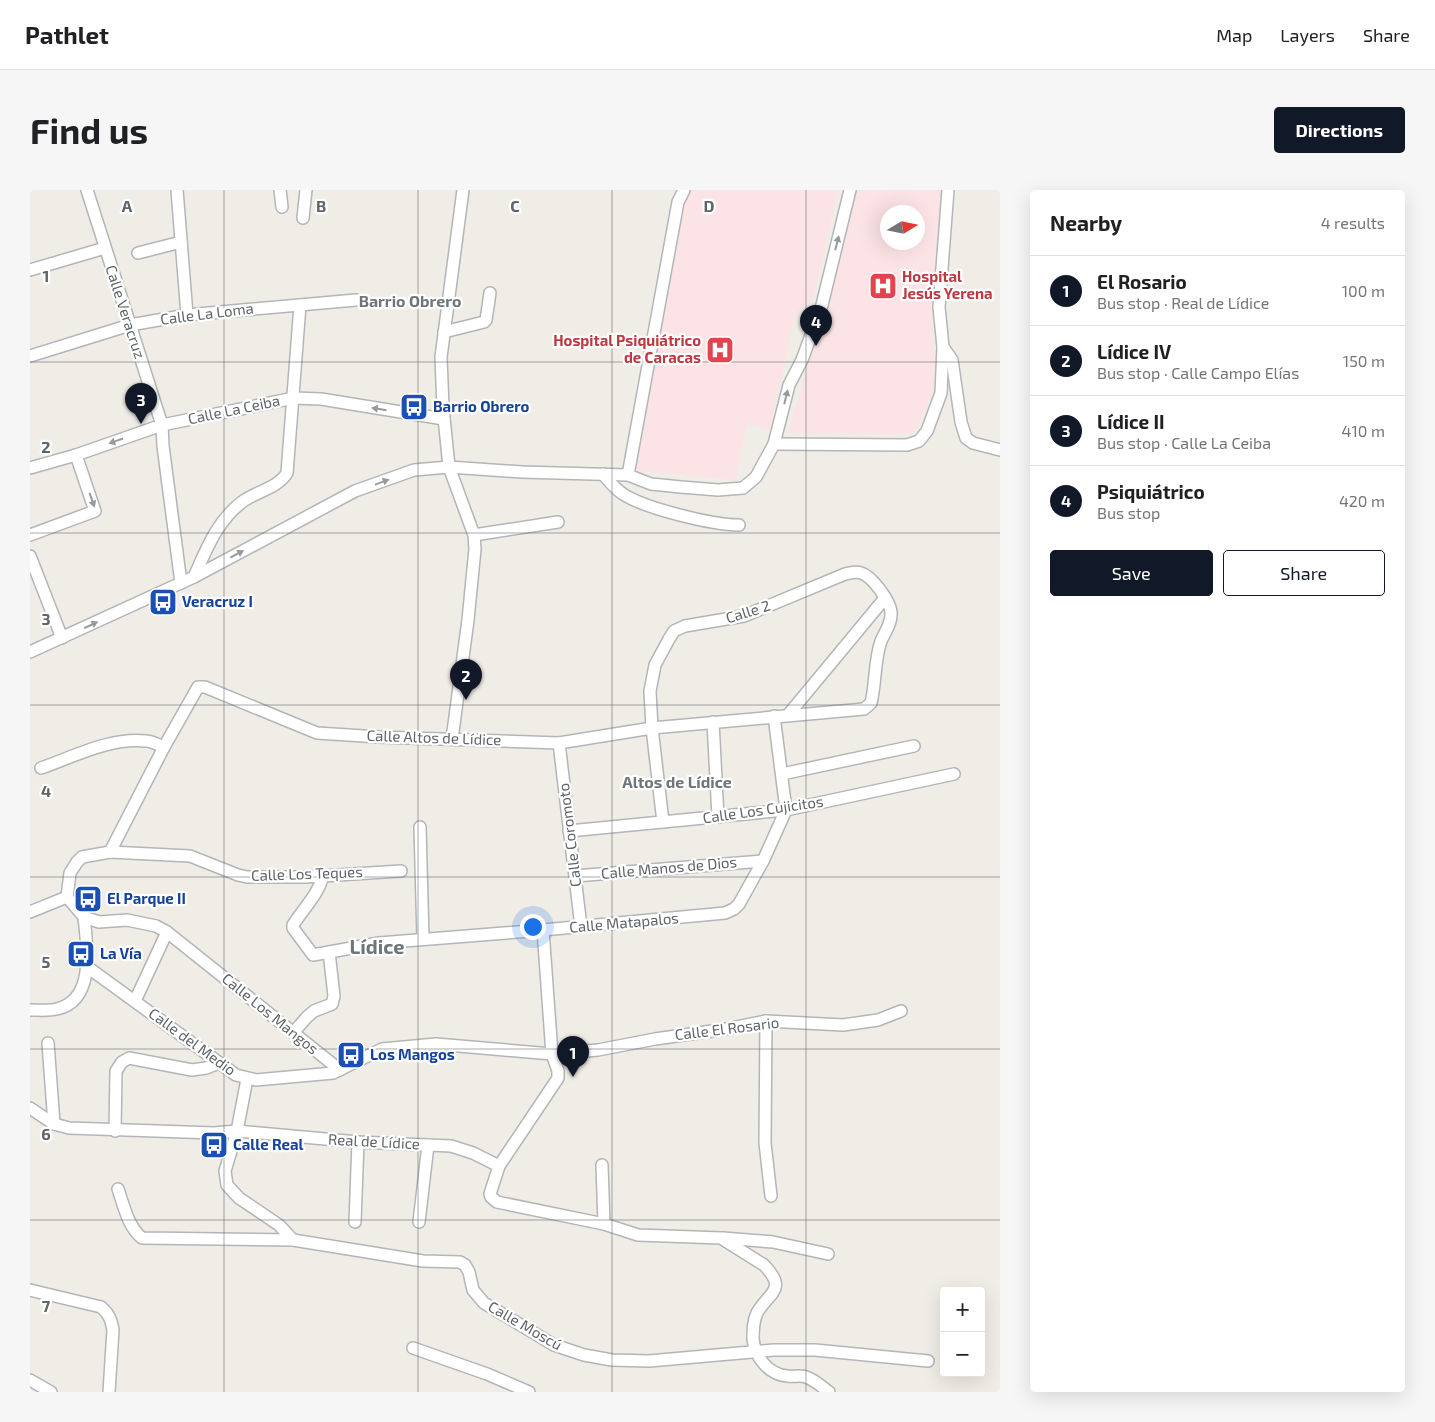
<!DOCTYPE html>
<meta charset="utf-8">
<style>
:root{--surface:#fff;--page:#f6f6f6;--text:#202124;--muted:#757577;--line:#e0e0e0;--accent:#111827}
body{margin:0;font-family:"Exo 2",sans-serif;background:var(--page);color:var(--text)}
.controls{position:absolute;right:15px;bottom:15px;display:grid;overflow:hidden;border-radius:5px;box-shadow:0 5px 20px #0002}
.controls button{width:45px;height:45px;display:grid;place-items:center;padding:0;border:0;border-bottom:1px solid var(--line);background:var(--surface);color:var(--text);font:25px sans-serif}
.compass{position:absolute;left:850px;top:15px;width:45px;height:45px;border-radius:50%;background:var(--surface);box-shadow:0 5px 20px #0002;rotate:80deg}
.you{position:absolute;left:502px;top:736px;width:18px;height:18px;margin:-12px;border:4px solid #fff;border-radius:50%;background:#1a73e8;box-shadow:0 0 0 8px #1a73e833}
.badge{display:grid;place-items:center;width:32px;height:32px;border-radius:50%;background:var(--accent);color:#fff;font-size:16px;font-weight:700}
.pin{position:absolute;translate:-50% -41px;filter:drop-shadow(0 1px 2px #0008)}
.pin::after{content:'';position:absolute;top:26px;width:18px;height:15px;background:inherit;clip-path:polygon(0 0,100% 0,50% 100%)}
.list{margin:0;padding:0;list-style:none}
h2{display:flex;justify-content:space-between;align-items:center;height:65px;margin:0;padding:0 20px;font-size:21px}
h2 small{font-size:16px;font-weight:400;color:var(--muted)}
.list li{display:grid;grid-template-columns:32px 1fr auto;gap:15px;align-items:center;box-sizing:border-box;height:70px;padding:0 20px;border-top:1px solid var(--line)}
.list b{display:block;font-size:19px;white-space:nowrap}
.list p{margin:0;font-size:16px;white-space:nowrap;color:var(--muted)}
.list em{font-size:16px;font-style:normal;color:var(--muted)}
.actions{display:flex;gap:10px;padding:15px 20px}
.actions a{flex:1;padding:11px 0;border:1px solid var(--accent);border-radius:5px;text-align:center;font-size:18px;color:var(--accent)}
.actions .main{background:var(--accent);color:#fff}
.map{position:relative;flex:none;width:970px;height:1202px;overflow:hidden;border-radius:5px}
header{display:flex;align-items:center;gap:30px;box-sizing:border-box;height:70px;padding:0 25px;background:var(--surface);border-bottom:1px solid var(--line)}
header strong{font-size:24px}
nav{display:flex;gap:28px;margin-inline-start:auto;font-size:18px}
.intro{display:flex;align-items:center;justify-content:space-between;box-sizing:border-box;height:120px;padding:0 30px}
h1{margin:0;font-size:35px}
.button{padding:12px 22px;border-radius:5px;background:var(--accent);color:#fff;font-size:18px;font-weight:700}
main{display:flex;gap:30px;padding:0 30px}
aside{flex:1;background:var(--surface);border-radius:5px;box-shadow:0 5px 20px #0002}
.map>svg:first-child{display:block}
.medical{fill:#fce3e6;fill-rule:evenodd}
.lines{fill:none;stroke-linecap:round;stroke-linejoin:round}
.street-casing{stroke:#b2b6b9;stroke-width:14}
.street{stroke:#fff;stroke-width:11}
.oneway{fill:#969a9c}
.grid{fill:none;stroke:#5e6467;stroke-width:1;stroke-opacity:0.55}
.labels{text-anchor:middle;stroke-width:4.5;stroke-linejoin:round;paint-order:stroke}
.health-label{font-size:15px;font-weight:bold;fill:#be3a42;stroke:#fff;text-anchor:start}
.street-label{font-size:15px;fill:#5e6467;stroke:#fff}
.transit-label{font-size:15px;font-weight:bold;fill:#164399;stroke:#fff;text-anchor:start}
.neighbourhood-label{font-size:16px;font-weight:bold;fill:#6f7679;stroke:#fff}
.district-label{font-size:20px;font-weight:bold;fill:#6f7679;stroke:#fff}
.grid-label{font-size:16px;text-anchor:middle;font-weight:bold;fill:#5e6467;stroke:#fff;stroke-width:4.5;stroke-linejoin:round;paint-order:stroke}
</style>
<header>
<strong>Pathlet</strong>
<nav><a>Map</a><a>Layers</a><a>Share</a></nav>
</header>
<div class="intro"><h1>Find us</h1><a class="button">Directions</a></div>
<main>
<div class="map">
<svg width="970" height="1202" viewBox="0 0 970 1202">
<rect width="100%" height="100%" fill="#f0ece6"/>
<g class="medical">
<path d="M660,0H808L783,108L764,129L740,239L717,234L705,290L603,280L643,51Z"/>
<path d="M825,0H917L901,141L907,176L901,209L882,244L758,243L789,139ZM858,22H888V52H858Z"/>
</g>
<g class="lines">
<defs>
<g id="street">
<path d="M57,0L132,235L133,256L151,393"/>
<path d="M147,0L157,125"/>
<path d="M250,0L252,17"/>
<path d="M273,28L276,0"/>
<path d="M108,63L151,52"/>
<path d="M0,80L75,58"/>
<path d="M414,142L454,132L456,130L460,103"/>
<path d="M913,157L922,170L931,232L936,248L943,253L970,260"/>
<path d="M0,166L100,135L157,125L326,110"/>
<path d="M744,254L877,255L889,251L897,241L911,203L913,157L909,117L918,0"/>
<path d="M0,278L46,265L132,235L264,208L291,209L414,229"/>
<path d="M573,284C579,291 585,299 593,304C614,318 682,335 709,335"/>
<path d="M598,285L648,12L654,0"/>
<path d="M0,345L65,321L46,265"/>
<path d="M444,345L528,332"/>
<path d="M0,366L32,448"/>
<path d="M164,387C176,360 187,331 212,312C225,302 248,298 257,283L270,115"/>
<path d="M0,462L164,387L325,301L384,280L419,277L492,282L598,285L621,294L651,297L688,300L713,298L726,287L744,254L759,195L772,170L792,115L820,0"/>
<path d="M758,525L855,408"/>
<path d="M683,532L688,627"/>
<path d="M422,549L438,430L445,359L444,345L419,277L413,218L411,167L433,0"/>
<path d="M529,553L551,737"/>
<path d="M11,578C43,567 80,547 116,551C122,551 128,555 134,557"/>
<path d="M752,584L884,556"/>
<path d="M390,637L393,749"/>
<path d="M539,641L756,620L924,584"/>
<path d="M80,662L134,557L168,497H175L287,543L349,547L529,553L622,538L834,519L841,513C846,493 844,471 851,451C855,442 862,433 861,422C860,411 842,386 831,383C826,381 821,383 815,384L714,426L655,436L644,441L639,449L625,475L620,501L622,538L633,632"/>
<path d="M293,685C289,704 273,719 263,735V738L283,765L349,753L513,740L695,723L704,719L709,714L733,671L756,620L744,526"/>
<path d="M545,686L733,671"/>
<path d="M37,707L40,683L47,672L52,667L80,662L160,666L208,685L217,687H276L371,681"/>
<path d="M37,707L54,727"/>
<path d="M0,722L37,707"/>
<path d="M54,727L69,732L97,730L126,736L137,742L310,880"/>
<path d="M56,776L206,885L226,890L303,883L352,859L406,854L522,864L568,860L625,849L696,839L736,831L813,835L848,830L871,821"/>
<path d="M105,811L137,742"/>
<path d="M0,820C9,820 19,821 27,819C66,810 57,756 54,727"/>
<path d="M736,831L735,953L741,1006"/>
<path d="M263,843L277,827L284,821L302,814L304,806L299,762"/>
<path d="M18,853L24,934"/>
<path d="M217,889L207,941L195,981L197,995L209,1008L249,1035L263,1050"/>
<path d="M0,918L24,934L39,938L184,943L207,941L328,952L421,956L443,963L469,976L528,888V881L522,864L513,740"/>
<path d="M85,941L86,881L92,872L99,868L162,880L176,878L189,873"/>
<path d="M572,975L574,1034"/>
<path d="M469,976L460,1004L461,1007L467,1012L574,1034L608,1045L691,1048L734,1075C758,1100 739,1102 727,1123C723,1131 723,1140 723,1149C725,1167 738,1184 757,1186C763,1187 771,1185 776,1187C785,1190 792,1197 799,1202"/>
<path d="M88,999C94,1016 98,1037 112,1048L263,1050L393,1071L430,1072L435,1075L439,1082L443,1100L454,1113L524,1155L554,1165L582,1170L619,1171L744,1160H785L898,1171"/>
<path d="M325,1032L328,952"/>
<path d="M389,1032L398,955"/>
<path d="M693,1048L743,1052L798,1064"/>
<path d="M0,1100L71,1117C79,1124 81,1129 83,1140L79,1202"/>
<path d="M383,1158L457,1184L499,1202"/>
<path d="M0,1190L21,1202"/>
</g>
</defs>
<use href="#street" class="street-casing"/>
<use href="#street" class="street"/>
</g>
<defs><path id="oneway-solid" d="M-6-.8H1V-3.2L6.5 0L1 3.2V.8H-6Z" transform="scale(1.25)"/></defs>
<g class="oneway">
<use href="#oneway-solid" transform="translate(807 53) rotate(-76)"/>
<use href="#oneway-solid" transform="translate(756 207) rotate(-76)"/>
<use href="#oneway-solid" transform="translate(349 219) rotate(-171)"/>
<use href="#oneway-solid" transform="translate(86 251) rotate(161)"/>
<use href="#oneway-solid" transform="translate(352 292) rotate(-20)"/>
<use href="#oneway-solid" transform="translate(62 310) rotate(70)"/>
<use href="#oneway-solid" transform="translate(207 364) rotate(-28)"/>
<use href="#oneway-solid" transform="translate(61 435) rotate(-25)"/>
</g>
<path class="grid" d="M194,0V1202M388,0V1202M582,0V1202M776,0V1202M0,172H970M0,343H970M0,515H970M0,687H970M0,859H970M0,1030H970"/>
<defs>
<symbol id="hospital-square" viewBox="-11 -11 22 22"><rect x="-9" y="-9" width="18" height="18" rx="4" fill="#e0444e" stroke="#fff"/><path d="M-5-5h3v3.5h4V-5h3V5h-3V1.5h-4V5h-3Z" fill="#fff"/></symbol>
<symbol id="bus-square" viewBox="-11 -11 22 22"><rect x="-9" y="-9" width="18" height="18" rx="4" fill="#1a4fb4" stroke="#fff"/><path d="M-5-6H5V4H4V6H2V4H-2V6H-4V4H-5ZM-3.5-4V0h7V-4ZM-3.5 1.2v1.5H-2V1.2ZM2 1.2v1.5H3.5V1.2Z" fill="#fff"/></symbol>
</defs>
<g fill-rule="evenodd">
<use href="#hospital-square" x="837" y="80" width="32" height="32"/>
<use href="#hospital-square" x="674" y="144" width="32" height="32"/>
<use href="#bus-square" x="368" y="201" width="32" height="32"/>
<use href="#bus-square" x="117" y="396" width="32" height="32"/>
<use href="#bus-square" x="42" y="693" width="32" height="32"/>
<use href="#bus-square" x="35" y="748" width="32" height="32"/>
<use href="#bus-square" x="305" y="849" width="32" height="32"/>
<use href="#bus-square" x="168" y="939" width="32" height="32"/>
</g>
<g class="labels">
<g class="health-label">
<text x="872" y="92">Hospital<tspan x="872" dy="17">Jesús Yerena</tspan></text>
<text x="671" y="156" text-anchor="end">Hospital Psiquiátrico<tspan x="671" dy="17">de Caracas</tspan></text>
</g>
<g class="street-label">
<text transform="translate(95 122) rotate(72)" y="5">Calle Veracruz</text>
<text transform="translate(177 124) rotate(-7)" y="5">Calle La Loma</text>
<text transform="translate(204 220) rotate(-12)" y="5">Calle La Ceiba</text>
<text transform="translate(718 422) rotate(-17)" y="5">Calle 2</text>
<text transform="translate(404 548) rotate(2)" y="5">Calle Altos de Lídice</text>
<text transform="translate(733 620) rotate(-8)" y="5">Calle Los Cujicitos</text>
<text transform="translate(540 645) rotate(-97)" y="5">Calle Coromoto</text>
<text transform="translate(639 678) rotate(-5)" y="5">Calle Manos de Dios</text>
<text transform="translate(277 684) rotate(-2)" y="5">Calle Los Teques</text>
<text transform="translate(594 733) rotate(-5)" y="5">Calle Matapalos</text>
<text transform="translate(240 824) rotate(39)" y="5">Calle Los Mangos</text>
<text transform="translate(697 839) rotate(-7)" y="5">Calle El Rosario</text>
<text transform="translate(162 852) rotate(36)" y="5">Calle del Medio</text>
<text transform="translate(344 952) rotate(3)" y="5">Real de Lídice</text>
<text transform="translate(495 1136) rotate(30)" y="5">Calle Moscú</text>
</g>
<g class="transit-label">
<text x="403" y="222">Barrio Obrero</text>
<text x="152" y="417">Veracruz I</text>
<text x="77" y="714">El Parque II</text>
<text x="70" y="769">La Vía</text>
<text x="340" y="870">Los Mangos</text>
<text x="203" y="960">Calle Real</text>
</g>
<g class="neighbourhood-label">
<text x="380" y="117">Barrio Obrero</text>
<text x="647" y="598">Altos de Lídice</text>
</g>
<g class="district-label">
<text x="347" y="764">Lídice</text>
</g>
</g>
<g class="grid-label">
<text x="97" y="22">A</text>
<text x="291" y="22">B</text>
<text x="485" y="22">C</text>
<text x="679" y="22">D</text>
<text x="16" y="92">1</text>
<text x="16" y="263">2</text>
<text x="16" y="435">3</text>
<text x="16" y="607">4</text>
<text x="16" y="778">5</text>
<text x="16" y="950">6</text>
<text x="16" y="1122">7</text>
</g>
</svg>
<div class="controls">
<button>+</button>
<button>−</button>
</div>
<svg class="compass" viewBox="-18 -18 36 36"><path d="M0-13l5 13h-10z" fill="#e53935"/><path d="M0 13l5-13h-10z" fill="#757577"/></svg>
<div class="you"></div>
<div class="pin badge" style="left:543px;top:887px">1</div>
<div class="pin badge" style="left:436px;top:510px">2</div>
<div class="pin badge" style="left:111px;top:234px">3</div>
<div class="pin badge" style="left:786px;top:156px">4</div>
</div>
<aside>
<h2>Nearby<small>4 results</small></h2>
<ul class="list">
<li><span class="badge">1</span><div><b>El Rosario</b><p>Bus stop · Real de Lídice</p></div><em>100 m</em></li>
<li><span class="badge">2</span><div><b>Lídice IV</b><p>Bus stop · Calle Campo Elías</p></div><em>150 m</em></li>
<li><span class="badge">3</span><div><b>Lídice II</b><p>Bus stop · Calle La Ceiba</p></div><em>410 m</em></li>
<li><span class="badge">4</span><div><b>Psiquiátrico</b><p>Bus stop</p></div><em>420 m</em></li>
</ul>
<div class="actions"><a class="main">Save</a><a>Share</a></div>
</aside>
</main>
